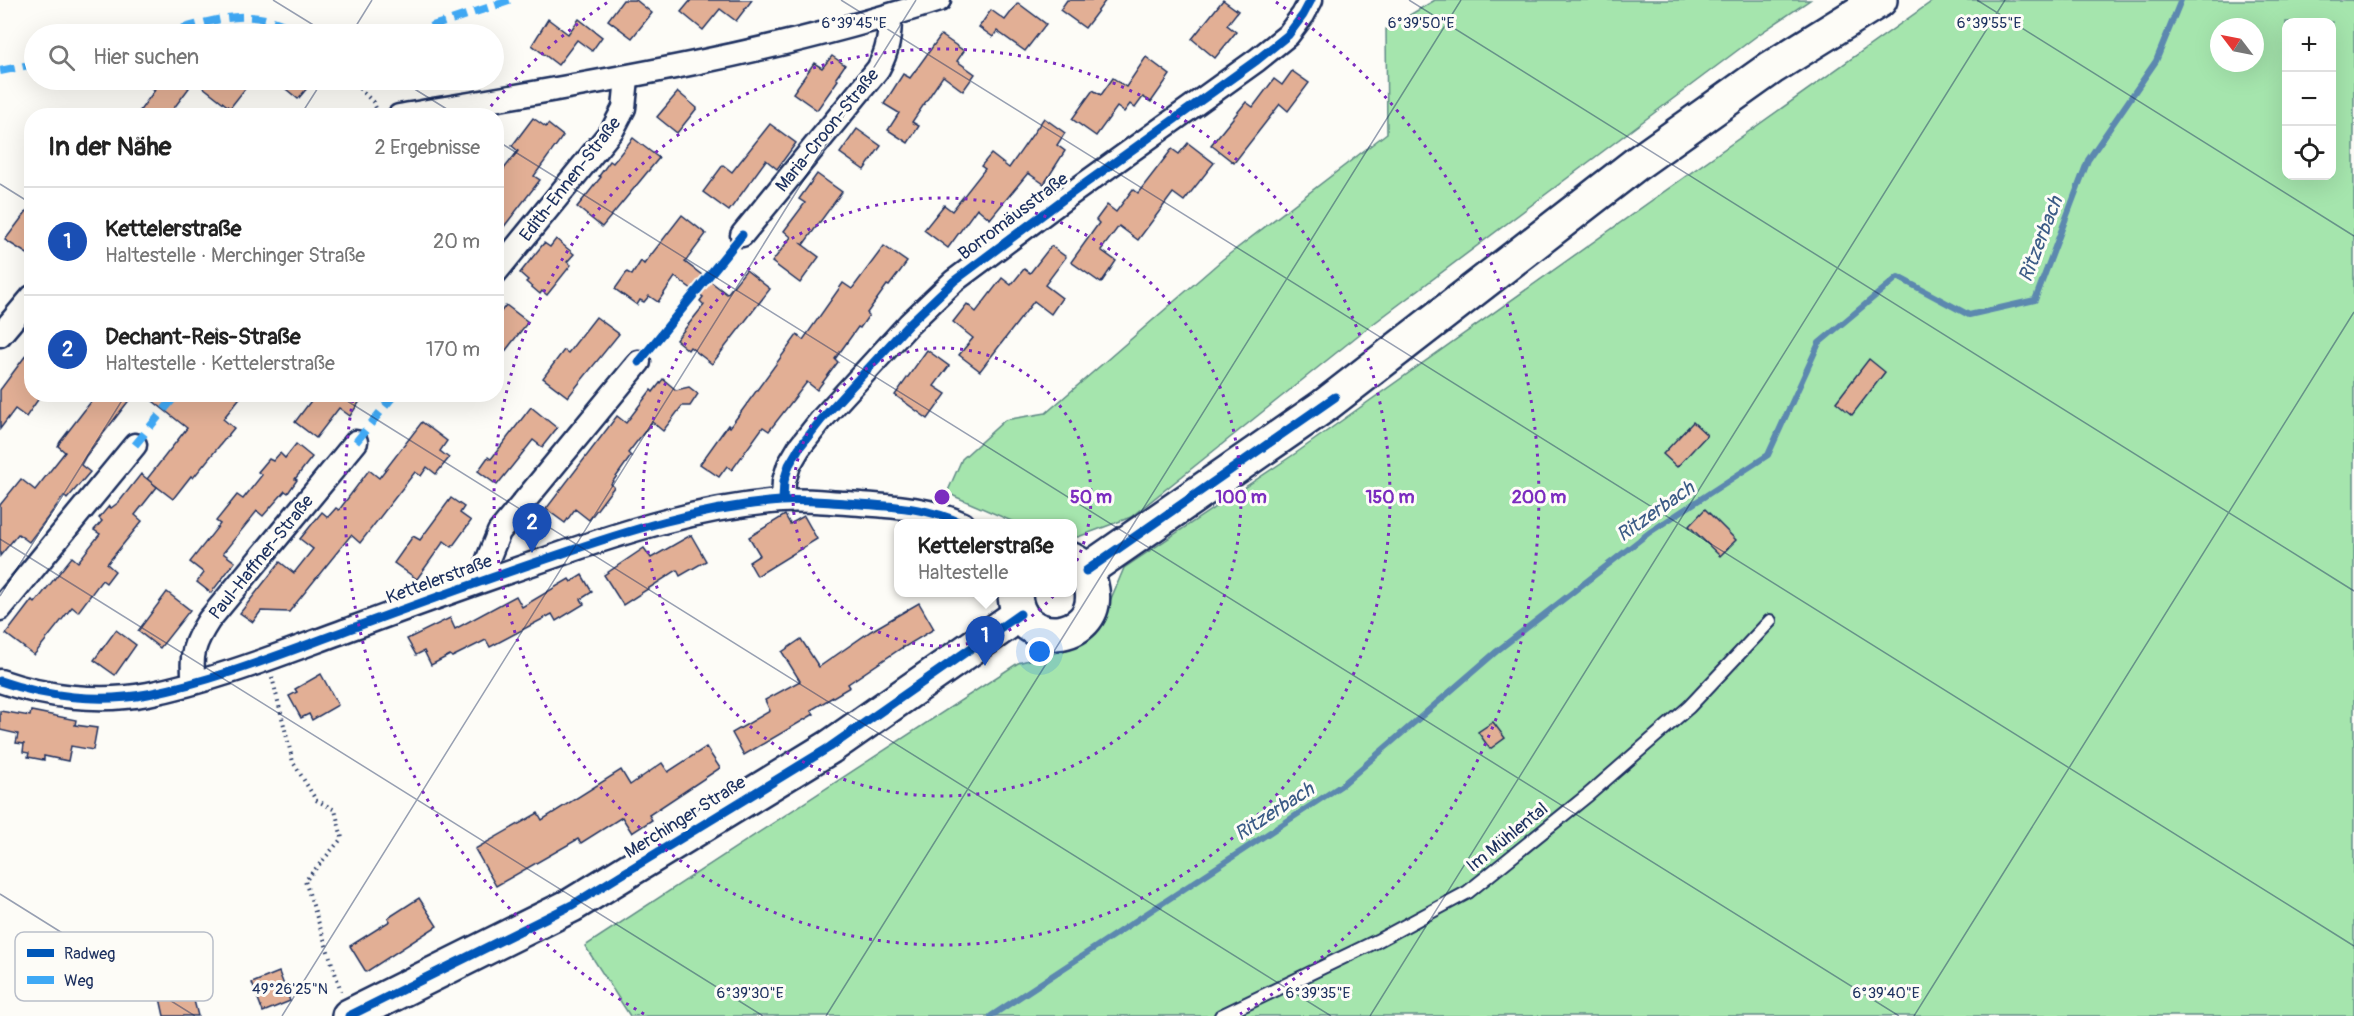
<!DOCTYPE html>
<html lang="de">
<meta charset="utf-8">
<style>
:root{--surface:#fff;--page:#f6f6f6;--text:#222;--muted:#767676;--line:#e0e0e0;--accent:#1f6fb2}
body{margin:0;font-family:Pangolin,sans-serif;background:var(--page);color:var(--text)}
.controls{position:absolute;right:18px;top:18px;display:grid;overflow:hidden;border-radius:12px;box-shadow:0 6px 24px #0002}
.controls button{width:54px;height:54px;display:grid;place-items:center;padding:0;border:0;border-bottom:2px solid var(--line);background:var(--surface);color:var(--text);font:30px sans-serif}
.compass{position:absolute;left:2210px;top:18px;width:54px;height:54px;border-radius:50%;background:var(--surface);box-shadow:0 6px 24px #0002;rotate:302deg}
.you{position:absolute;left:1040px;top:652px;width:21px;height:21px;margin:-15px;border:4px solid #fff;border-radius:50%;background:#1a73e8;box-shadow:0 0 0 9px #1a73e833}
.badge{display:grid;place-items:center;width:39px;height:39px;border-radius:50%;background:var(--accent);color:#fff;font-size:20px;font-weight:700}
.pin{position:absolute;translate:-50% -50px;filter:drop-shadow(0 2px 3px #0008)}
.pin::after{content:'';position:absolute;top:32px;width:21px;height:18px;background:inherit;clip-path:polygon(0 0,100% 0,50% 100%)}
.popup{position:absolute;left:894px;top:519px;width:183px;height:78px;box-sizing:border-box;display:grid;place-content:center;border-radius:12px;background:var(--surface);filter:drop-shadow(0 2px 4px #0005);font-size:20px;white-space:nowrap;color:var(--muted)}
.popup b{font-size:22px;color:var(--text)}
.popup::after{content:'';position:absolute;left:50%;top:100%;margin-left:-12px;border:12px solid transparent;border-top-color:var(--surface)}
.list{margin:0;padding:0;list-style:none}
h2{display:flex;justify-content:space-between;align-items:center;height:78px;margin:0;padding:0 24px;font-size:26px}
h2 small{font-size:20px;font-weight:400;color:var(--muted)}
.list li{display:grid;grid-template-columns:39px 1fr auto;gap:18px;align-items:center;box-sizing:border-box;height:108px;padding:0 24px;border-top:2px solid var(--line)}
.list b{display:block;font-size:22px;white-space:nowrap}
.list p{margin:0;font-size:20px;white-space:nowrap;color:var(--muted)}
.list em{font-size:20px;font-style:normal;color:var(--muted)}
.icon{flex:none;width:33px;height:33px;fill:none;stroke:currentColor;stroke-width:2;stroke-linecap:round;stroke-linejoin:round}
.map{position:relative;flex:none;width:2354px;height:1016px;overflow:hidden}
.search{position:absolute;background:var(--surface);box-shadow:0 6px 24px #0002;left:24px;top:24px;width:480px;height:66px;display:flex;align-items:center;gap:15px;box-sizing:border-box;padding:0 21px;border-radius:33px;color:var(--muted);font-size:22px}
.panel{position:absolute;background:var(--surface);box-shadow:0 6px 24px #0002;left:24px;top:108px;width:480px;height:294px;border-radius:24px}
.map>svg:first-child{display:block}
.green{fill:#a5e5ad;stroke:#608a86;stroke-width:1.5;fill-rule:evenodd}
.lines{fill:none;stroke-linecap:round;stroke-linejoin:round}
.stream{stroke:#5b88af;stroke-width:6}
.building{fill:#e2af95;stroke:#1b2f5e;stroke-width:1.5}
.lane-casing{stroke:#1b2f5e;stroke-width:16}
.street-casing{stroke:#1b2f5e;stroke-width:27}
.secondary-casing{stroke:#1b2f5e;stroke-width:38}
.path{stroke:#1b2f5e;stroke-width:4;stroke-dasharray:1.5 4.5;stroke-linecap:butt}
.lane{stroke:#fdfcf7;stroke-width:12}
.street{stroke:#fdfcf7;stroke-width:22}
.secondary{stroke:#fdfcf7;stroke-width:33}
.quiet{stroke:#3fa9f5;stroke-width:8;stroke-dasharray:15 8;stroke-linecap:butt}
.cycleway-casing{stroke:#fdfcf7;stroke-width:13}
.cycleway{stroke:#0057b8;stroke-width:9}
.ticks{fill:none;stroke:#1b2f5e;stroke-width:1.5;stroke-opacity:0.45}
.ring{fill:none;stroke:#7b2cbf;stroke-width:3;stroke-dasharray:3 6}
.labels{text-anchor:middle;stroke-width:6;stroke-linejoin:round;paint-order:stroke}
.street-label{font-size:18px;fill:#1b2f5e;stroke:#fdfcf7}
.water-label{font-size:20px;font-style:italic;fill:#3b5b86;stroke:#fdfcf7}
.key{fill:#fdfcf7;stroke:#b9bec9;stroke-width:1.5}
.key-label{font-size:16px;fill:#1b2f5e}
.ticks-label{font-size:15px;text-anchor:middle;fill:#1b2f5e;stroke:#fdfcf7;stroke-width:6;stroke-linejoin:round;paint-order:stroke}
.centre{fill:#7b2cbf;stroke:#fdfcf7;stroke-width:3}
.ring-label{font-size:18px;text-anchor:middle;font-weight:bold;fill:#7b2cbf;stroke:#fdfcf7;stroke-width:6;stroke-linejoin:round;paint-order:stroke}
</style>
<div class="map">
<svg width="2354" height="1016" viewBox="0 0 2354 1016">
<rect width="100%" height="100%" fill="#fdfcf7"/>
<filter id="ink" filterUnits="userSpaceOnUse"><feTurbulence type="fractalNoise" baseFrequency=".0167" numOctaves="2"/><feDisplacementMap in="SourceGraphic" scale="12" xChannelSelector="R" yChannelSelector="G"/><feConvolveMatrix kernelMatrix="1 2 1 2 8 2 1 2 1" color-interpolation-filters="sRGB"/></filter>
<g filter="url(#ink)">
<g class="green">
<path d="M1435,0H1810L1758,35L1361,333L1131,517L1078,537L1072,536V524L1016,523L947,493L962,459L1005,420L1046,413L1223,259L1387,133L1386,29Z"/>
<path d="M1934,0H2354V1016H630L585,946L1018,663L1069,649L1096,634L1124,568L1296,453ZM2286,22H2332V176H2286ZM2219,27H2255V63H2219Z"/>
</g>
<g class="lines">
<path class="stream" d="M991,1016L1342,785L1497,651L1650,532L1768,455L1819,343L1898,277L1969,315L2035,300L2088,160L2156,61L2181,0"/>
</g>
<g class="building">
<path d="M623,0H636L652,13L632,38L608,20Z"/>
<path d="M691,0H752L736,21L720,9L703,30L681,12Z"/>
<path d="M1067,0H1106L1085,28L1060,10Z"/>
<path d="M1223,0L1238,11L1227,25L1236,32L1215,58L1192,39Z"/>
<path d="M1018,3L1046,24L1025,51L997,31L993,37L979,27L991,10L1005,20Z"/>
<path d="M548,19L568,34L579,19L602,37L592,51L577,40L558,65L532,45Z"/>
<path d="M941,35L964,51L957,61L975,74L963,91L943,76L912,122L919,126L908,143L888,130L899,113L884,104L903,74L910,78Z"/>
<path d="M832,56L845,65L836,78L838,80L817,110L793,93L814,63L822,68Z"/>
<path d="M1146,57L1170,75L1151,102L1143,97L1135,108L1130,104L1124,112L1117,107L1096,136L1072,119L1093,90L1101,95L1113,78L1126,87Z"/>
<path d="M1292,71L1309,83L1288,111L1280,104L1234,163L1211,145L1246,102L1253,107L1274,79L1282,85Z"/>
<path d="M140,80H177L189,88L168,116H136L155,90Z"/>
<path d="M194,80H252L230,108Z"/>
<path d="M275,80H314L298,99Z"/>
<path d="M678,92L697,108L677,133L657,117Z"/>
<path d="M533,118L546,127L548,124L563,136L534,176L540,180L496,237V179L518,151L512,146Z"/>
<path d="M1044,118L1065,133L1057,145L1065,151L1044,184L1028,173L990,219L977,208L948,248L924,230L944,205L952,211L985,169L981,166L991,154L1009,168Z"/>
<path d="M770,124L796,143L777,169L766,160L729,211L703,192L723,165L732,172Z"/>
<path d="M857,129L881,146L864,170L840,153Z"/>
<path d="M633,138L659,158L602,227L577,207L601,177L599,176L610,161L613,163Z"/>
<path d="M1188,143L1214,163L1184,201L1173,193L1138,240L1119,226L1101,250L1116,261L1101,283L1071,262L1099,223L1096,220L1107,205L1116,212L1133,189L1138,193L1172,149L1179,154Z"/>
<path d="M817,174L842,192L803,245L799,242L819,257L800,283L772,262L791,237L784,231L805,203L799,199Z"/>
<path d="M32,204V257L5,240Z"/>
<path d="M682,215L706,234L685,262L727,294L746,270L770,289L712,364L690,347L688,350L676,340L704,305L700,301L703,297L675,277L658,302L649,296L644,302L640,300L637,305L615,289L627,272L632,275L641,261L644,264Z"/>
<path d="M556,239L574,254L567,262L571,265L547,295L542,291L540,294L526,282L528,280L520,273L544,243L550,247Z"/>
<path d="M884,246L907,262L889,286L887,285L867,313L869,315L860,328L858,327L835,359L838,362L817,390L807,382L769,431L763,427L732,470L727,466L719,477L700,464L728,425L730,427L797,335L803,340L843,283L852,289Z"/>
<path d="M1051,246L1066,257L1045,285L1062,298L1051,314L1034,301L980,371L959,355L973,338L953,322L967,304L976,312L1002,278L1011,285L1024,269L1030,273Z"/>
<path d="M506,305L528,322L496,363V318Z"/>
<path d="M596,317L619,334L568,397L543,378L564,350L568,353Z"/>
<path d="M32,347V394H42L26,417L15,409L0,429V390Z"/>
<path d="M927,350L949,366L934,386L946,394L928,419L895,395Z"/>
<path d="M1869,359L1885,372L1852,415L1836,402Z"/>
<path d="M663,379L676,390L689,387L698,394L690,406H682L663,431L652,422L628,453L631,456L611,484L614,487L589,520L575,509L565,523L546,509L617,416L626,423L651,390L653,392Z"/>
<path d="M97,394H134L86,456L81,465L90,472L67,499L64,496L29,542L18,534L0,556V505L21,479L35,490L65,452L58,446L60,442Z"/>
<path d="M144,394H243L223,419L234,428L193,478L191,476L173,499L147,479L187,428Z"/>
<path d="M316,394H365L350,416L339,408L316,438L295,422Z"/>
<path d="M531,407L557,428L542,447L533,440L497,485L478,471L488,457L491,459Z"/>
<path d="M422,422L447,441L440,451L449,458L436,474L427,467L421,476L415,472L360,543L351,535L289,612L261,611L253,622L240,613L280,562L294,573L313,549L300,539L322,512L328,517L336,508L339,510L369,470L379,478Z"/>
<path d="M1693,422L1707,435L1677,467L1663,454Z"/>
<path d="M296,444L312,457L295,479L297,480L288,493L285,491L263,516L257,511L223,553L235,562L211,593L197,582L204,573L190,562L220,524L216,521L237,495L243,499L262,475L258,472L269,459L273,461L280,453L285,458Z"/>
<path d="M141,474L157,487L135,515L142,521L107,564L115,571L106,583L102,580L78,612L72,607L34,655L6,634L32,600L35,603L72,557L78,562L100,534L94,530L102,521L99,518L109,506L111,508L119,502Z"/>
<path d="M451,498L464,507L460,513L471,521L452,547L444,541L417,579L394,563L413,536L420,540Z"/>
<path d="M1705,509L1736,540L1720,556L1689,526Z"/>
<path d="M785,515L790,524L804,516L817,539L757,576L749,562L760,555L749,537Z"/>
<path d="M691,535L706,561L680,576L677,570L623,605L604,575L644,548L651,558Z"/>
<path d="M582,575L592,592L581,599L584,604L556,621L552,614L490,647L486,640L452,657L450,655L431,665L424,651L416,655L407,639L450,618L455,629L516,596L522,607L569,579L571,582Z"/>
<path d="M167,592L190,610L160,648L138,631Z"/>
<path d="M919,603L934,629L903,648V647L848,684L850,687L811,710L814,714L744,755L732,733L770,711L765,700L800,681L782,652L801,639L819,667L871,631Z"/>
<path d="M116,630L136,645L115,675L94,660Z"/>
<path d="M321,674L338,705L312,720L309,714L301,718L289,696L297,692L295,689Z"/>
<path d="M0,711L30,716L31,711L76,720L75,725L97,728L93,750L71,746L68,761L44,756V760L28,757L29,753L23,752L24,744L16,743L18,734L0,730Z"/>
<path d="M1493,722L1505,738L1490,749L1478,732Z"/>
<path d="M706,747L720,768L649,815L652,820L632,833L622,817L581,843L578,839L496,886L475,849L538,813L542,820L621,770L630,785L662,763L668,772Z"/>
<path d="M419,898L437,926L366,972L350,946L390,921L388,918Z"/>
<path d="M279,972L290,1001L263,1012L252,983Z"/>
<path d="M189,981L198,1016H164L158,989Z"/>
</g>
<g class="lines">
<defs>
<path id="lane" d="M1221,1016L1377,941L1468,892L1588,795L1689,707L1770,621"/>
<g id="street">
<path d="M399,116C581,85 763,57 939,0"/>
<path d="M742,235L878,69C888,51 890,36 890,16"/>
<path d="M496,272L613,129L624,108L627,78"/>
<path d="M0,335L32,297"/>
<path d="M783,500L784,481L789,465L799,448L821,420L909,324L954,281L1065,198L1257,60L1288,35L1303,15L1311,0"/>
<path d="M488,578V559L499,532L639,362"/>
<path d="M0,609L135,445"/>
<path d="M0,681C46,697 100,703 148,694C219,680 291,650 358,626C423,602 487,579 552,557C626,531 702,507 781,501C802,499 825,502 846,503C886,506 926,506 963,524"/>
<path d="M194,682C190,654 194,643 209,620L356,442"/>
</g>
<g id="secondary">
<path d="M1086,571L1324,406L1636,164L1771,68L1880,0"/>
<path d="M1015,594C1017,651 1100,642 1092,590C1090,577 1084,566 1072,560"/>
<path d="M349,1016L572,905L830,747L1020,614"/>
</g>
</defs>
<use href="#lane" class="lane-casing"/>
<use href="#street" class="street-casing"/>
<use href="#secondary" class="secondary-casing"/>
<g class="path">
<path d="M351,80L373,102L378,112"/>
<path d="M272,677L293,762L316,800L335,810L342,838L305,881L341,991"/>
</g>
<use href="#lane" class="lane"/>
<use href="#street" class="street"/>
<use href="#secondary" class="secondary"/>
<g class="quiet">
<path d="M160,34C214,22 249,2 301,34"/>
<path d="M408,34L512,0"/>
<path d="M0,71L34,64"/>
<path d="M356,442L395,394"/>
<path d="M135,445L177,394"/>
</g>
<defs>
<g id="cycleway">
<path d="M639,362L742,235"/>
<path d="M783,500L784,481L789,465L799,448L821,420L909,324L954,281L1065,198L1257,60L1288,35L1303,15L1311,0"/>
<path d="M1086,571L1335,397"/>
<path d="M0,681C46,697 100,703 148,694C219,680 291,650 358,626C423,602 487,579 552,557C626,531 702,507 781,501C802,499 825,502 846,503C886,506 926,506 963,524"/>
<path d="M349,1016L572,905L830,747L1020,614"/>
</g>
</defs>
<use href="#cycleway" class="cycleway-casing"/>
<use href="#cycleway" class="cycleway"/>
</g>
</g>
<path class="ticks" d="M273,0L328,34M841,0L2354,946M1409,0L2354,591M1977,0L2354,236M351,34L372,0M400,80L458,116M300,116L323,80M496,140L1899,1016M0,184L32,204M336,394L1331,1016M0,539L763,1016M0,596L126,394M0,894L195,1016M282,1016L916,0M826,1016L1461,0M1370,1016L2005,0M1914,1016L2354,312"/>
<g class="ring">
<circle cx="942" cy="497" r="149"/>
<circle cx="942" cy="497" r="299"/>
<circle cx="942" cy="497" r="448"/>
<path d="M644 1014A597 597 0 0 1 353 398M485 113A597 597 0 0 1 608 2M1276 2A597 597 0 0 1 1240 1014"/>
</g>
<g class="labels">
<g class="street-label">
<text transform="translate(827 130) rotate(-51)" y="6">Maria-Croon-Straße</text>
<text transform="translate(570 179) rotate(-52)" y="6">Edith-Ennen-Straße</text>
<text transform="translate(1013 216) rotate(-37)" y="6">Borromäusstraße</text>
<text transform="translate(261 557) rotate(-51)" y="6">Paul-Haffner-Straße</text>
<text transform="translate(439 579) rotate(-20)" y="6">Kettelerstraße</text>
<text transform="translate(685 817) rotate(-32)" y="6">Merchinger Straße</text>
<text transform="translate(1507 837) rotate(-39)" y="6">Im Mühlental</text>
</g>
<g class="water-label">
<text transform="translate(2040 239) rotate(-69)" y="7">Ritzerbach</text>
<text transform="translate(1655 511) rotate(-35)" y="7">Ritzerbach</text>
<text transform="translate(1274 811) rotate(-33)" y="7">Ritzerbach</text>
</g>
</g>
<rect x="15" y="932" width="198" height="69" rx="9" class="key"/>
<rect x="27" y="949" width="27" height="8" fill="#0057b8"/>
<rect x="27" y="976" width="27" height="8" fill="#3fa9f5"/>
<g class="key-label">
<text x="64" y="959">Radweg</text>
<text x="64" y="986">Weg</text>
</g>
<g class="ticks-label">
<text x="854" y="28">6°39'45"E</text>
<text x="1989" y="28">6°39'55"E</text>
<text x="1421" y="28">6°39'50"E</text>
<text x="290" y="994">49°26'25"N</text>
<text x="750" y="998">6°39'30"E</text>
<text x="1318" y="998">6°39'35"E</text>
<text x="1886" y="998">6°39'40"E</text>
</g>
<circle cx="942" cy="497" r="9" class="centre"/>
<g class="ring-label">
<text x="1091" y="503">50 m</text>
<text x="1241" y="503">100 m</text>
<text x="1390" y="503">150 m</text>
<text x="1539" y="503">200 m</text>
</g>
</svg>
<div class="controls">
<button>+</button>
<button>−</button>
<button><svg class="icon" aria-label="locate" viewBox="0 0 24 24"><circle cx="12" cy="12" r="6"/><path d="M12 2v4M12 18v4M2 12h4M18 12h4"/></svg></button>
</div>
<svg class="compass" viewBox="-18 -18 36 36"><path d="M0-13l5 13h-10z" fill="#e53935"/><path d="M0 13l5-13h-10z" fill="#767676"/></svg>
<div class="you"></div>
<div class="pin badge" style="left:985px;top:666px;background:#1a4fb4">1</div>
<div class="popup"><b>Kettelerstraße</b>Haltestelle</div>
<div class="pin badge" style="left:532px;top:553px;background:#1a4fb4">2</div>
<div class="search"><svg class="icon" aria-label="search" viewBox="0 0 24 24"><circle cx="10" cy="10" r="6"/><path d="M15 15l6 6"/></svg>Hier suchen</div>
<section class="panel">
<h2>In der Nähe<small>2 Ergebnisse</small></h2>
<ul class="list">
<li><span class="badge" style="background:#1a4fb4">1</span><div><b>Kettelerstraße</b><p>Haltestelle · Merchinger Straße</p></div><em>20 m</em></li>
<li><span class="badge" style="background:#1a4fb4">2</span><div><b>Dechant-Reis-Straße</b><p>Haltestelle · Kettelerstraße</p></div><em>170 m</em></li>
</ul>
</section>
</div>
